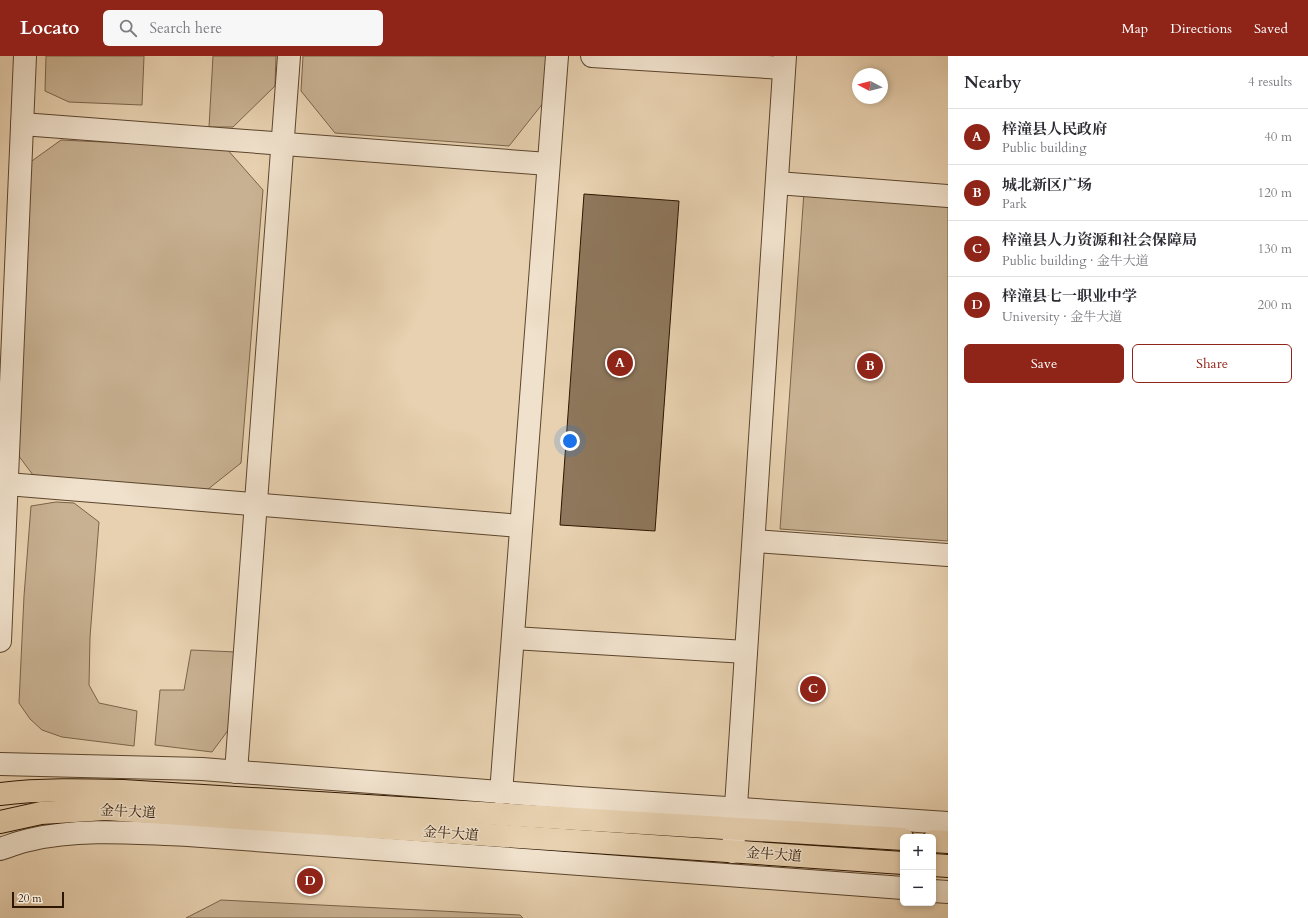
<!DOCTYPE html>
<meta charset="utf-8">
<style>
:root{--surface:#fff;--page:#f7f7f7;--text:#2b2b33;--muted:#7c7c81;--line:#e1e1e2;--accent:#8f2418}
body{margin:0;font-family:Cardo,"Noto Serif SC",serif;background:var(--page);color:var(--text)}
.controls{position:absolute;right:12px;bottom:12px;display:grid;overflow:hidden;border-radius:6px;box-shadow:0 2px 6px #0003}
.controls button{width:36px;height:36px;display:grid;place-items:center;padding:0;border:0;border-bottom:1px solid var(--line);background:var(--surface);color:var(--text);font:20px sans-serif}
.compass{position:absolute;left:852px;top:12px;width:36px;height:36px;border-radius:50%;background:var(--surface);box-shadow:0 2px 6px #0003;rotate:277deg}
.scale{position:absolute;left:12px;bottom:10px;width:52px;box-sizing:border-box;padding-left:4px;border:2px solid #2c1600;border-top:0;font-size:11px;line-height:14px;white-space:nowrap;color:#2c1600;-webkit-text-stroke:3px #f0e1cc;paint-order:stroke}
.you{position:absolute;left:570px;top:385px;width:14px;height:14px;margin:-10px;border:3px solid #fff;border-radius:50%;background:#1a73e8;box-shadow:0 0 0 6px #1a73e833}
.badge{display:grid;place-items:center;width:26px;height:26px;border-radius:50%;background:var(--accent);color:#fff;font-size:13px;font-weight:700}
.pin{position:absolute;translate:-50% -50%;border:2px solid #fff;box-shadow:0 1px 4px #0006}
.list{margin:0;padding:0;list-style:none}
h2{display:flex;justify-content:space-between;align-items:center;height:52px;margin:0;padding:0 16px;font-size:17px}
h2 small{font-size:13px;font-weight:400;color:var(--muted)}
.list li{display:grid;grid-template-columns:26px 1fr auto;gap:12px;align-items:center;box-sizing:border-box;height:56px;padding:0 16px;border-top:1px solid var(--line)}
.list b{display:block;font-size:15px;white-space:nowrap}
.list p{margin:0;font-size:13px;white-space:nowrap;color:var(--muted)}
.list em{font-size:13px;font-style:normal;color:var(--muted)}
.actions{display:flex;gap:8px;padding:12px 16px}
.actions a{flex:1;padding:9px 0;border:1px solid var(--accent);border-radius:6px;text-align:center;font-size:14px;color:var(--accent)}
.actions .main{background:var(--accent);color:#fff}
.icon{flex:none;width:22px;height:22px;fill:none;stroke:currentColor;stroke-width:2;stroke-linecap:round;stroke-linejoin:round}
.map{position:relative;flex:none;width:948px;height:862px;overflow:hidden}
header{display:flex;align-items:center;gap:24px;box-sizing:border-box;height:56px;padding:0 20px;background:var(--accent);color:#fff}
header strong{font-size:19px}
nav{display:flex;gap:22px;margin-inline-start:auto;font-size:14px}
.search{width:280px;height:36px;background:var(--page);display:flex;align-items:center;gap:10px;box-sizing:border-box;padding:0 14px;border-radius:6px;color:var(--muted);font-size:15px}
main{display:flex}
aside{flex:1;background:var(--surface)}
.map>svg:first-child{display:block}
.green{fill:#c8b192;stroke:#7a6449}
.building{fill:#8e775c;stroke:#2c1600}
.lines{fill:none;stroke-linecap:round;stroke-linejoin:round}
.minor-casing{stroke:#5b452c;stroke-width:24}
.major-casing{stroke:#2c1600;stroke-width:24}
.minor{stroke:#f0e1cc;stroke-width:22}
.major{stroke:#e8d1b0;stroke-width:22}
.labels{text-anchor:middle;stroke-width:3;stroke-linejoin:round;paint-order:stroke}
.street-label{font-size:14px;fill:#2c1600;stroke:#f0e1cc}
</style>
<header>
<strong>Locato</strong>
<div class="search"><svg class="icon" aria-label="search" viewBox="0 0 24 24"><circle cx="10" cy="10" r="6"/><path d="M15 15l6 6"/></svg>Search here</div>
<nav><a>Map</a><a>Directions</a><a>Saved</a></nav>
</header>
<main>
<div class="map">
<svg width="948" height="862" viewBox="0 0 948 862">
<rect width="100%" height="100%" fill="#e8d1b0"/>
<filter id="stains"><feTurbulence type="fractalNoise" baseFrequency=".005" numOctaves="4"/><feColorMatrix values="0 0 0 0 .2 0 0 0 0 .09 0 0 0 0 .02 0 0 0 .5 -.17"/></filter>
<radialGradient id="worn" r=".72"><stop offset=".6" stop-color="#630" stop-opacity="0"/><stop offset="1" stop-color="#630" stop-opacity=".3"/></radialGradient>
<g class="green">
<path d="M46,0H144L142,49L69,46L45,35Z"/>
<path d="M213,0H276L275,30L233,71H209Z"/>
<path d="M303,0H547L544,46L509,90L335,77L301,35Z"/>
<path d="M61,84L226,92L263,134L241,407L207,434L33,419L15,395L29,107Z"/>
<path d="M804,136L948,146V485L780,473Z"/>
<path d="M56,446L74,447L99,466L90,581L89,629L99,647L137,655L134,690L62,681L42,674L30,663L19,647L24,540L31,450Z"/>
<path d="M191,594L236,596L229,673L212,696L155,689L160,634H184Z"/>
<path d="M221,844L520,859L523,862H186Z"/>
</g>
<path class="building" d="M584,138L679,145L655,475L560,469Z"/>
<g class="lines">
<defs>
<g id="minor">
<path d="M592,0L784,12"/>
<path d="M22,68L548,108"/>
<path d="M777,127L948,140"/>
<path d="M7,428L521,470"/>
<path d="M754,485L948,499"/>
<path d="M513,582L746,596"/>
<path d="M0,585L25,0"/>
<path d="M0,708L202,713L578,742L948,767"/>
<path d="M236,716L289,0"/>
<path d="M501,737L557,0"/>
<path d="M0,793C10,790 19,786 29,784C80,772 136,777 188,779L903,832"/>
<path d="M733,796L785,0"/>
<path d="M933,835L948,836"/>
</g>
<g id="major">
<path d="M0,738C41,733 82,734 123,735L903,783"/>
<path d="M0,766L41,757L106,753L903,807"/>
<path d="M933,785L948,786"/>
<path d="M933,809L948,810"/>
</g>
</defs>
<use href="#minor" class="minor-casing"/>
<use href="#major" class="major-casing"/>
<use href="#minor" class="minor"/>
<use href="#major" class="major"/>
</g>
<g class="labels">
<g class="street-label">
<text transform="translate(128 755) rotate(3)" y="5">金牛大道</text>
<text transform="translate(451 777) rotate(4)" y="5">金牛大道</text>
<text transform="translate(774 798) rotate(4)" y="5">金牛大道</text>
</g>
</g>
<rect width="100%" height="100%" filter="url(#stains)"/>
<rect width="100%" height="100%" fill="url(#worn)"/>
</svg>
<div class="controls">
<button>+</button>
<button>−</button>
</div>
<svg class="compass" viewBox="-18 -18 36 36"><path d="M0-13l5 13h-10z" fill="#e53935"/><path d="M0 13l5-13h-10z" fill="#7c7c81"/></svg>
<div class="scale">20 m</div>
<div class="you"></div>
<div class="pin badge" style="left:620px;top:307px">A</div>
<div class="pin badge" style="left:870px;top:310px">B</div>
<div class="pin badge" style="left:813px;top:633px">C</div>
<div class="pin badge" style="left:310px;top:825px">D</div>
</div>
<aside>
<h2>Nearby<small>4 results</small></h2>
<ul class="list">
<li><span class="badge">A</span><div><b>梓潼县人民政府</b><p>Public building</p></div><em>40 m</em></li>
<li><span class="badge">B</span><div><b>城北新区广场</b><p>Park</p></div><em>120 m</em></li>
<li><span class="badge">C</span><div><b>梓潼县人力资源和社会保障局</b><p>Public building · 金牛大道</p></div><em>130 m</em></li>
<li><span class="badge">D</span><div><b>梓潼县七一职业中学</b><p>University · 金牛大道</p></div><em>200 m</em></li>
</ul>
<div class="actions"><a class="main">Save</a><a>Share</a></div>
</aside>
</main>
